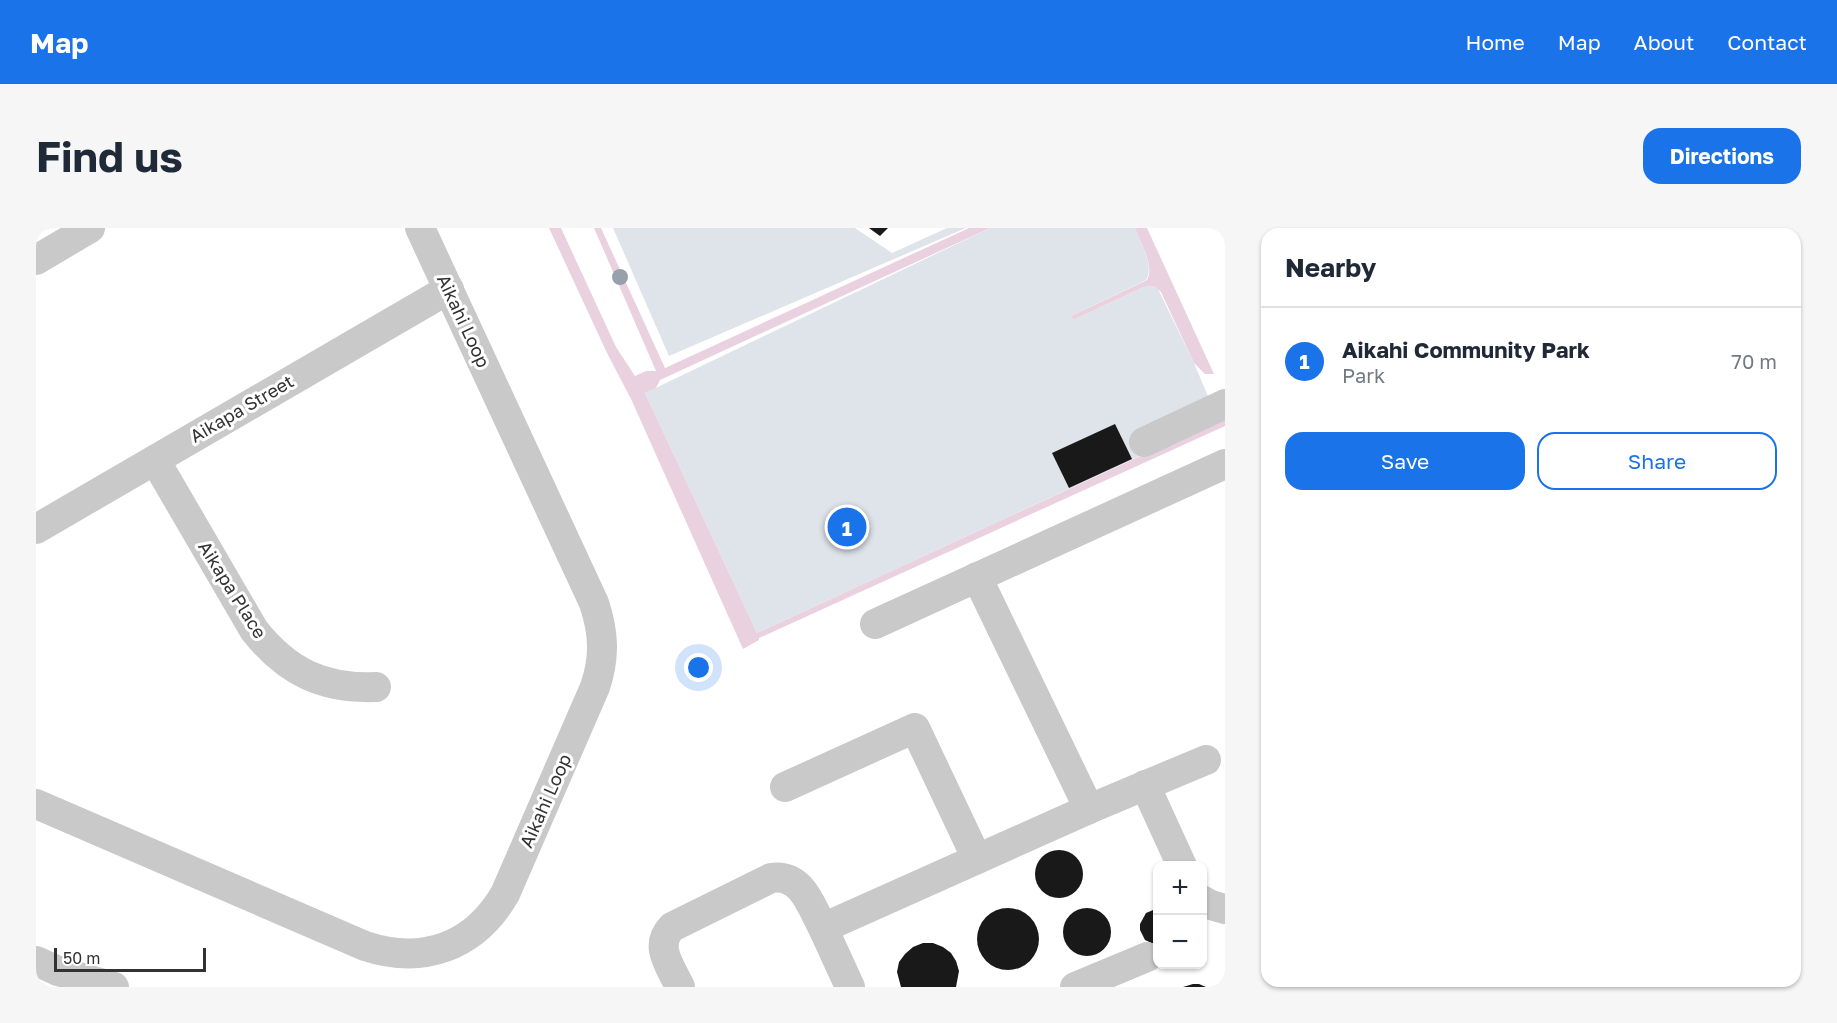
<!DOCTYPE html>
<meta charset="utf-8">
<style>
:root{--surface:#fff;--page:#f6f6f7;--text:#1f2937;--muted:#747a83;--line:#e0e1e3;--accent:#1a73e8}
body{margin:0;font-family:"Golos Text",sans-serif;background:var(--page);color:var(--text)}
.controls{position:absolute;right:18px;bottom:18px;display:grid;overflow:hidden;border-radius:12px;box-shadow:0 2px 4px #0004}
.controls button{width:54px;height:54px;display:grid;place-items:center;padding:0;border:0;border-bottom:2px solid var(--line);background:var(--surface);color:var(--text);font:30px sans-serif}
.scale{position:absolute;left:18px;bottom:15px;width:152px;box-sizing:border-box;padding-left:6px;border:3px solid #323232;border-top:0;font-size:16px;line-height:21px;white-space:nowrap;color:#323232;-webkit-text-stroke:4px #fff;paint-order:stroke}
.you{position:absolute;left:663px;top:440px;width:21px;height:21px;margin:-15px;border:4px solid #fff;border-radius:50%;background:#1a73e8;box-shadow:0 0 0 9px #1a73e833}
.badge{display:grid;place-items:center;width:39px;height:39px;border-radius:50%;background:var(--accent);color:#fff;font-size:20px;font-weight:700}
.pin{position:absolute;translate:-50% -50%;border:3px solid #fff;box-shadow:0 2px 6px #0006}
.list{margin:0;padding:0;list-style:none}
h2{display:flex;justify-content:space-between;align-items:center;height:78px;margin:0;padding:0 24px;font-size:26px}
h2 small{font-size:20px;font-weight:400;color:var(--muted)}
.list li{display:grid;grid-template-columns:39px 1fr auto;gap:18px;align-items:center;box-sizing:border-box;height:108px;padding:0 24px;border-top:2px solid var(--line)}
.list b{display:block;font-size:22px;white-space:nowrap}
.list p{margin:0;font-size:20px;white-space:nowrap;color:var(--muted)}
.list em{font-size:20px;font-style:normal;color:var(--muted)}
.actions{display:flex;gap:12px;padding:18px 24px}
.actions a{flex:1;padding:14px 0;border:2px solid var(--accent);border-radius:18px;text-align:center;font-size:21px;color:var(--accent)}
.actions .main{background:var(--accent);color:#fff}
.map{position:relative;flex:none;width:1189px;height:759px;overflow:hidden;border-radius:18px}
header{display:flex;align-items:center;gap:36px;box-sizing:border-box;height:84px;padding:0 30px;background:var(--accent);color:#fff}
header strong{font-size:28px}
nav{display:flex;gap:33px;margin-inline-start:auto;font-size:21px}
.intro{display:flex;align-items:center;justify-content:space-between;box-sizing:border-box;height:144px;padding:0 36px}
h1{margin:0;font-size:42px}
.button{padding:15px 27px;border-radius:18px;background:var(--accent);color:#fff;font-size:21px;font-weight:700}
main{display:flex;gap:36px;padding:0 36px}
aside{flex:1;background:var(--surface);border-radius:18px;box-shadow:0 2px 4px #0004}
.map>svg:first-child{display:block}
.green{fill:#dfe4ea}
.water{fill:#ead1df}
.building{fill:#191919}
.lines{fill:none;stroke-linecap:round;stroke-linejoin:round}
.minor{stroke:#c9c9c9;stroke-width:30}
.tree{fill:#98a0ac}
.labels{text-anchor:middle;stroke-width:6;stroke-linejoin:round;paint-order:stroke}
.street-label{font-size:18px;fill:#323232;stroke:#fff}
</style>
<header>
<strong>Map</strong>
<nav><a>Home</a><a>Map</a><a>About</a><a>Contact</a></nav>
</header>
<div class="intro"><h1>Find us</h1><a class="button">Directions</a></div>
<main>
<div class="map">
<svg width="1189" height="759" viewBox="0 0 1189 759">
<rect width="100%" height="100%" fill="#fff"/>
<g class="green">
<path d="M577,0H819L856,25L911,0H930L633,128Z"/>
<path d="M954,0H1099C1104,14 1119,38 1110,52L1035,88L1037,92L1108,59L1118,58L1122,61L1158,135L1182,192L721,405L609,165Z"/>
</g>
<g class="water">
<path d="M513,0H525L580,119L599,148L610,143H620L558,0H565L629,140L933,0H954L624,152L620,160L609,165L721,405L1189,189V198L723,410V412L707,421L595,171L571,125Z"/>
<path d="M1099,0H1111L1178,146H1169L1158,135L1125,64L1118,58L1108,59L1037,92L1035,88L1111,52C1119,38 1104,14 1099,0Z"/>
</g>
<g class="building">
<path d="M833,0H852L844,8Z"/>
<path d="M1079,196L1096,231L1033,260L1016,225Z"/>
<circle cx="1023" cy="646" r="24"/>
<path d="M1122,680V718L1109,712L1104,702V696L1110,685Z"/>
<circle cx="1051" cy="704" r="24"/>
<circle cx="972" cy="711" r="31"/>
<path d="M887,715H897L907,719L915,725L920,733L923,743L920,759H865L861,744L863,734L869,726L877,719Z"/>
<path d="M1157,756H1163L1170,759H1147Z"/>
</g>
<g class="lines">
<g class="minor">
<path d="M0,32L54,0"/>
<path d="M1108,214L1189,176"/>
<path d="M119,232L218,402C251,444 287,461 340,459"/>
<path d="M0,301L413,61"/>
<path d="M941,349L1053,581"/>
<path d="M839,396L1189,236"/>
<path d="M1109,557L1146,638"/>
<path d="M749,559L879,500L941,631"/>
<path d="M0,576L329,718C387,737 438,719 469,666L559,459C569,430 568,405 558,375L384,0"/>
<path d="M1166,672L1175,677L1189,681"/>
<path d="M0,733L22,743L78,759"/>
<path d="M644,759C635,739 617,718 636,699L735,650C766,645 775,678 787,700"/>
<path d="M814,759L787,700L1053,581L1170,532"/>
<path d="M1039,759L1111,729"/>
</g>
</g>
<circle class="tree" cx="584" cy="49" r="8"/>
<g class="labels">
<g class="street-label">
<text transform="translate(427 93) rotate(65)" y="6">Aikahi Loop</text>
<text transform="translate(206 181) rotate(-30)" y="6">Aikapa Street</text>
<text transform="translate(196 362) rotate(58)" y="6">Aikapa Place</text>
<text transform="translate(510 573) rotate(-66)" y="6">Aikahi Loop</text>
</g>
</g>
</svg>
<div class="controls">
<button>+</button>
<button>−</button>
</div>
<div class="scale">50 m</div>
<div class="you"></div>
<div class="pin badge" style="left:811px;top:299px">1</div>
</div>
<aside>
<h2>Nearby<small></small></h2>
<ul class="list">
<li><span class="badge">1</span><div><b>Aikahi Community Park</b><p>Park</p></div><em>70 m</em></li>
</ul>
<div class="actions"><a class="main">Save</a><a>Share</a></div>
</aside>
</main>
